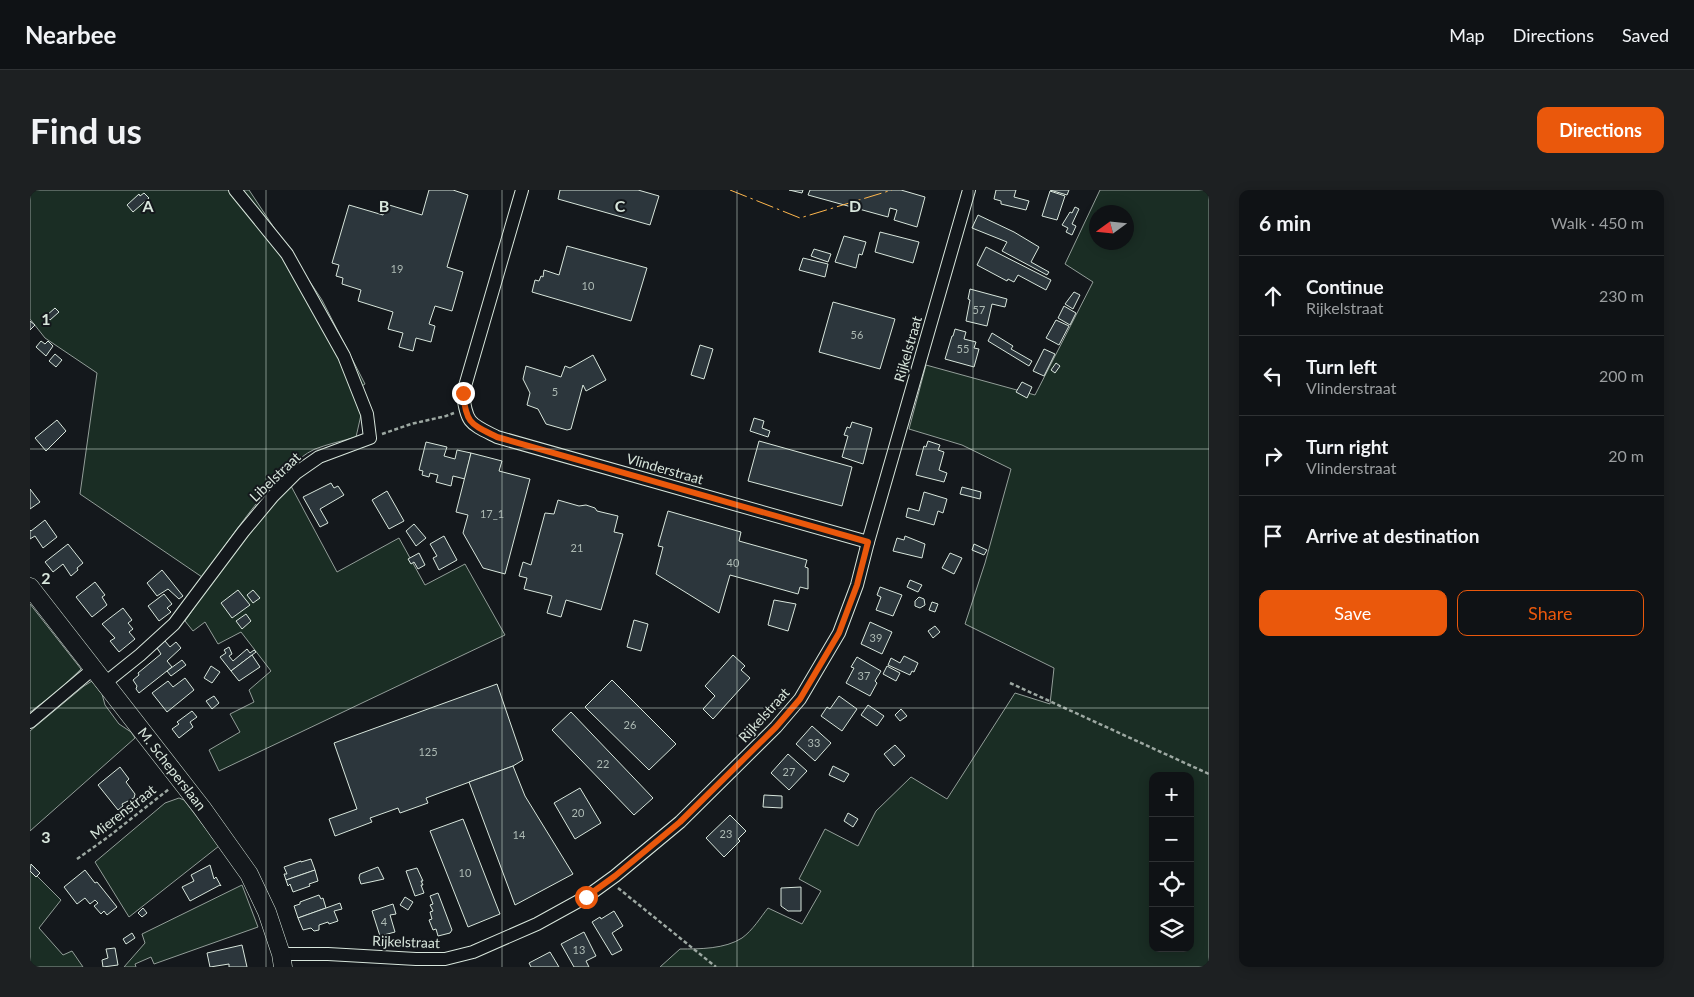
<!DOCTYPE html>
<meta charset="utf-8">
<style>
:root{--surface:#0f1215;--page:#1d2022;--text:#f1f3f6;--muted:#9b9ea0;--line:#2f3234;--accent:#ea580c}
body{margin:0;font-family:Lato,sans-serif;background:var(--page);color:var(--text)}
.controls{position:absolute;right:15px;bottom:15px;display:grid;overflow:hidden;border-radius:10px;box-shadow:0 2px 12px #0003}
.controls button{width:45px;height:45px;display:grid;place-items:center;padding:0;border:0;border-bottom:1px solid var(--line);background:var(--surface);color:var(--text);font:25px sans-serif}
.compass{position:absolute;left:1059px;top:15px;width:45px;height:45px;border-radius:50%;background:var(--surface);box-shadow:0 2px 12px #0003;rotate:255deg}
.stop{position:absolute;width:15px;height:15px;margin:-11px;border:4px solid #ea580c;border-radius:50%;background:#fff}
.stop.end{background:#ea580c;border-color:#fff;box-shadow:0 1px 5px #0008}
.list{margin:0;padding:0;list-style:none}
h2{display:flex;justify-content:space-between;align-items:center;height:65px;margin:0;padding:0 20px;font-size:21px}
h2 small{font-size:16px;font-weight:400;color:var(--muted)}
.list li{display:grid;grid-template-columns:32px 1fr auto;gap:15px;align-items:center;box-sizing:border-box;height:80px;padding:0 20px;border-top:1px solid var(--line)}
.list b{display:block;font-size:19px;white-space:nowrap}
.list p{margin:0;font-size:16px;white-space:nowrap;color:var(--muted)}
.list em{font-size:16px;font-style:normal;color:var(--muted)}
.actions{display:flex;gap:10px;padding:15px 20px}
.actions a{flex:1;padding:11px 0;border:1px solid var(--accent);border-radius:10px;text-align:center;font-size:18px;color:var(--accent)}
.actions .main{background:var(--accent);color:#fff}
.icon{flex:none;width:28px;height:28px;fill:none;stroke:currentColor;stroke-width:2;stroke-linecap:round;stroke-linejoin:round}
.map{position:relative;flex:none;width:1179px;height:777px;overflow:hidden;border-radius:10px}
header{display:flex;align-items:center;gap:30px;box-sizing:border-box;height:70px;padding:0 25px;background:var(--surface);border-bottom:1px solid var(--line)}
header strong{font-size:24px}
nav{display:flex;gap:28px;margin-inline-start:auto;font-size:18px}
.intro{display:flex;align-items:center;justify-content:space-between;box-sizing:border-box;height:120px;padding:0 30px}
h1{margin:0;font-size:35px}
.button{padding:12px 22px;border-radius:10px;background:var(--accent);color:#fff;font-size:18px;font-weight:700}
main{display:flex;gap:30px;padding:0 30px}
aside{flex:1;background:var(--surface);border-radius:10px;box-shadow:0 2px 12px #0003}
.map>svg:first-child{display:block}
.green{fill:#1a2d24;stroke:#939e99;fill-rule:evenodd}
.building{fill:#2c363c;stroke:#d8e6dc}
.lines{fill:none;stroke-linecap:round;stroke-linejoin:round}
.street-casing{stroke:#d8e6dc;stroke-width:14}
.secondary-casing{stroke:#d8e6dc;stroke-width:19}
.path{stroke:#9da8a2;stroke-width:2.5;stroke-dasharray:4 2.5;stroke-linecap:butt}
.street{stroke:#14181c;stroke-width:12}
.secondary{stroke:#14181c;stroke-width:18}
.power{stroke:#ffb74d;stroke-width:1;stroke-dasharray:18 4 2.5 4;stroke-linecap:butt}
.route{stroke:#ea580c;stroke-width:6}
.grid{fill:none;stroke:#d8e6dc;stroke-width:1;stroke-opacity:0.55}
.labels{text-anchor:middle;stroke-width:4;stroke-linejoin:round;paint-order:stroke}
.number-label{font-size:11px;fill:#adbab4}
.street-label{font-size:14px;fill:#d8e6dc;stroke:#14181c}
.grid-label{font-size:16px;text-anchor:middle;font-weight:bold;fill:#d8e6dc;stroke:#14181c;stroke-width:4;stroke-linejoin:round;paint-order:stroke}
</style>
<header>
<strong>Nearbee</strong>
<nav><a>Map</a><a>Directions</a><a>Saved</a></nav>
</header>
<div class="intro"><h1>Find us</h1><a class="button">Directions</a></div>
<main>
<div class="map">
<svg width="1179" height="777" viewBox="0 0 1179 777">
<rect width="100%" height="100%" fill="#14181c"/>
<g class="green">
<path d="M0,0H219L292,110L335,194L322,202L331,225L326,247C312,251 298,254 285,259C246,277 199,352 172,387L50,304L67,183L15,148L0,129Z"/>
<path d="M1070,0H1179V777H630L650,759C670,759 695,759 712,748C723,740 730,728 738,718L772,734L791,701L769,689L795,639L828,656L846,621L881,587L917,609L985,503L1020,514L1024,478L935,434L955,373L981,279L932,255L879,239L896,175L1005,205L1063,92L1035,74ZM1066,22H1096V52H1066ZM1123,586H1160V758H1123Z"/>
<path d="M261,296L307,382L369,348L395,395L435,374L475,445L189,581L179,560L210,542L200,524L224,512L219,500L241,481L211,442L188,454L175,432L163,441L155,431C188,383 220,336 261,296Z"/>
<path d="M0,414L51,479L27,502L0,522Z"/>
<path d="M62,491L72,504L75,515L89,534L101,542L105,548L0,641V541L54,496Z"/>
<path d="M149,608L154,610L189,656L99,727L65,672L135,613Z"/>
<path d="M0,679L31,710L9,738L33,765L42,761L53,777H0Z"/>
<path d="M212,695L228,737L124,774L121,767L105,774L106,777H94L115,753L112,744Z"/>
</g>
<g class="building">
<path d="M399,0H423L438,5L417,77L433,82L422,121L405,116L399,134L405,136L401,152L386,148L383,161L369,157L373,143L358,139L363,122L328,111L331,100L312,94L313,88L306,86L309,75L302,73L319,15L353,25L356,14L392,25Z"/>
<path d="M530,0H608L629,6L620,35L528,9Z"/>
<path d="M759,0H773L772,3Z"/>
<path d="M780,0H871L895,7L887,37L864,30L867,20L860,18L858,27L778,5Z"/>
<path d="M966,0H986L984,7L999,11L996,20L971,14V11L964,9Z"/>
<path d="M1020,0H1039L1037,5Z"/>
<path d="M1020,1L1035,6L1027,30L1012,26Z"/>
<path d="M114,3L119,8L103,22L97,15L109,4L110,6Z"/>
<path d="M1045,17L1049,19L1042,34L1046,36L1042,45L1036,42L1038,38L1032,35L1040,22L1042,23Z"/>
<path d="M948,25L984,42L1009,57L1001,72L1019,82L1017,85L972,61L977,52L942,38Z"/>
<path d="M850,42L889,52L883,73L845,62Z"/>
<path d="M814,46L836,52L832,65L829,64L826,78L805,72Z"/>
<path d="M537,56L617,78L601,131L502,102L505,90L509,91L511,86L513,87L514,80L529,85Z"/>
<path d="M956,57L1021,90L1016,100L988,85L984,92L978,89L977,91L947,75Z"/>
<path d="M784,59L801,64L798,72L781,66Z"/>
<path d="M773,68L798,74L795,87L769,80Z"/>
<path d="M940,99L977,109L975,117L962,114L957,136L936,131L940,110L938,109Z"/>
<path d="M1044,102L1050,105L1043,119L1035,114Z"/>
<path d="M803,112L865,129L850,179L789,162Z"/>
<path d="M1034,116L1046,123L1040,135L1028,128Z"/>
<path d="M25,118L29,122L20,130L16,126Z"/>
<path d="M1026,130L1039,136L1029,155L1016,148Z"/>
<path d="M0,131L5,135L0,140Z"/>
<path d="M925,139L936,142L934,149L946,152L944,158L949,159L944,177L915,169L922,146H923Z"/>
<path d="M962,143L983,156L981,159L1002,171L999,176L958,151Z"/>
<path d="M11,151L15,154L18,151L23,156L16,166L6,157Z"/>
<path d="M670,155L683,159L674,189L661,185Z"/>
<path d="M1014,159L1025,164L1014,186L1003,181Z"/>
<path d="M25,164L32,170L26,177L19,171Z"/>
<path d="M563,165L576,190L556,201L553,195L541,239L537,240L516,234L508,219L497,215L500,203L493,189L496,176L531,187L535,176L540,178Z"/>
<path d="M1026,173L1030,176L1025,183L1021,180Z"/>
<path d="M992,192L1002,197L997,208L986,202Z"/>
<path d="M724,228L734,231L732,238L740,241L738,247L720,241Z"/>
<path d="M27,230L36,241L16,261L5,248Z"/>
<path d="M822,232L842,238L833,274L812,267L818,246L814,245L817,237L820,238Z"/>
<path d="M729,251L822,277L812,316L718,291Z"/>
<path d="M898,251L910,255L908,260L914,262L909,280L917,283L914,292L886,285L894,256L896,257Z"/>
<path d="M396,252L417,257L414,266L425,269L427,260L441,263L435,289L423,286L421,296L406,292L408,285L400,283L399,287L392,285L393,281L389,280Z"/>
<path d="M441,263L472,271L469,281L500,289L475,384L453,378L433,343L438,325L426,322Z"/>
<path d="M301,293L304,298L308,296L314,305L290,319L298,333L290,337L273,307Z"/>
<path d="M932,297L951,302L950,309L930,304Z"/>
<path d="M0,299L10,312L0,319Z"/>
<path d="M357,301L374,331L359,339L342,310Z"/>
<path d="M894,302L917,309L913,323L908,321L904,335L876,327L878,318L889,321Z"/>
<path d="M528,310L549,316L556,315L565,318L567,321L588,326L584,342L593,344L571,420L536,410L531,427L517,423L522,406L494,399L497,388L489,386L493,372L501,375L515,323L524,324Z"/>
<path d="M638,321L711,342L709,351L777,370L775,377L778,378V399L770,397L768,404L700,385L689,423L626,384L633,357L628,356Z"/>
<path d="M15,330L27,347L13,358L5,346L0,349V340L1,341Z"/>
<path d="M384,334L396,348L386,356L376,341Z"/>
<path d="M414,346L427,370L409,380L403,368L407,366L400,354Z"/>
<path d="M875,346L895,354L892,368L863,361L867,348L874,350Z"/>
<path d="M38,354L53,373L47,378L48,380L41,386L33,374L23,382L15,372Z"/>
<path d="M944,354L957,360L954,365L942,360Z"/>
<path d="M389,363L395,375L388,379L384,372L381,374L378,369Z"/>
<path d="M920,363L932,368L924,384L912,378Z"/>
<path d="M132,380L153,406L149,409L138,399L127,406L117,393Z"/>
<path d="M880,390L892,395L888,402L877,397Z"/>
<path d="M65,392L75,405L72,407L77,415L62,427L46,407Z"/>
<path d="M850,397L872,405L863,426L846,420L851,407L847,405Z"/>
<path d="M208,400L220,415L202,428L191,413Z"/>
<path d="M223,400L230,408L223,413L217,405Z"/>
<path d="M134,404L142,414L137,418L141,422L129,431L118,416Z"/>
<path d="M889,407L894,409L895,415L890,418L885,416V411Z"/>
<path d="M744,410L766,414L758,441L738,435Z"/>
<path d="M902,412L908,414L905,422L899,420Z"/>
<path d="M93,418L102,430L98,433L103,439L99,442L105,449L89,462L80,451L85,448L72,434Z"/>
<path d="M216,424L221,431L212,439L206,431Z"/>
<path d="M604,430L618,434L611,461L597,457Z"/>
<path d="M840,432L862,442L852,464L831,454Z"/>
<path d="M905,436L910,442L903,448L898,441Z"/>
<path d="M135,451L140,457L146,452L151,458L137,471L142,477L109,503L106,499L107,496L103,490L109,485L108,483L131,464L127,458Z"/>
<path d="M199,457L202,464L199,466L203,471L217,459L220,463L224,460L226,462L201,481L190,467L196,463L194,460Z"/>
<path d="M222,465L230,477L209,491L201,481Z"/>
<path d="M703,465L715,476L711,480L720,488L683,529L673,519L685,506L675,496Z"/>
<path d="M874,466L888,473L884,482L882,481L880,485L858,475L861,468L870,473Z"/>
<path d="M827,467L851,481L845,491L847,493L840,506L816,493L824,478L821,477Z"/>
<path d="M152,470L156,475L141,486L137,481Z"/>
<path d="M181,476L190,482L182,493L174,488Z"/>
<path d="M857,476L870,483L866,491L853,484Z"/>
<path d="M155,488L164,500L137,522L122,503L138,491L143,497Z"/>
<path d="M582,490L646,554L619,580L555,517Z"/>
<path d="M467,494L493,570L483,576L396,608L398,613L370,623L368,618L340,628L342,632L305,646L299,629L327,619L304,553Z"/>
<path d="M184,506L189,513L182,519L176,511Z"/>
<path d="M809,506L827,519L812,541L791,526L797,517L800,519Z"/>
<path d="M838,515L854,526L847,536L831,525Z"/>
<path d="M871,519L877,526L870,531L865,525Z"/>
<path d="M162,521L167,527L160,532L163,537L149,548L142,539L149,534L147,532Z"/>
<path d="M541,522L623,608L604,625L522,540Z"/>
<path d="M782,536L801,553L785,571L766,554Z"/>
<path d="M865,555L875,566L864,576L854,564Z"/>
<path d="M758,564L777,581L759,600L741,583Z"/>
<path d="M483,576L495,606L543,684L485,715L439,592Z"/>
<path d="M803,576L819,584L814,592L799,585Z"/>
<path d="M90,577L99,589L96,592L105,604L104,608L92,614L93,616L88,620L68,595Z"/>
<path d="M550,598L571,633L545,649L524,613Z"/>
<path d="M734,605L752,606V618L733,617Z"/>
<path d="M818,623L828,629L823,637L814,631Z"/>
<path d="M700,625L716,641L708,649L710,651L694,667L676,648Z"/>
<path d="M433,629L470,724L438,737L400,641Z"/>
<path d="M281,669L285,680L256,690L254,684H257L254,677L271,671V672Z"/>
<path d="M1,674L10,683L6,687L0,681Z"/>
<path d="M180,675L184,689L186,687L191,696L190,695L160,711L152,697L164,691L161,685Z"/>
<path d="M348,677L354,689L331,694L329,688L330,684Z"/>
<path d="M387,678L393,691H391L393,695H391L394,703L385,706L376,681Z"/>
<path d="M55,680L65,693L67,692L87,717L77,725L74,721L71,724L64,716L68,713L65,710L60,714L55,708L47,714L34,697Z"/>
<path d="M285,680L288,691L279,694L280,696L263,702L260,694L258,696L256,690Z"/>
<path d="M771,697V721H758L751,716V698Z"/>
<path d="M408,703L422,740L420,743L408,746L406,739L403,740L399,730L402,729L400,722L403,721L400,715L403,714L400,706Z"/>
<path d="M289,705L291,709L293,708L296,718L268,728L264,716L270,714V712Z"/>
<path d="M375,707L383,712L378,720L370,715Z"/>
<path d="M310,713L312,719L304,721L308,731L299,734L298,732L289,735V740L284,741L281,738L273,740L268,728Z"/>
<path d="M363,714L366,724L360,725L365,742L350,746L342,721Z"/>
<path d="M113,718L117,723L112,727L108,723Z"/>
<path d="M584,721L593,736L582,743L592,760L582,765L562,732L570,727L571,729Z"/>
<path d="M554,742L566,766L556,771L559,777H544L531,754Z"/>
<path d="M102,743L105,748L96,754L93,749Z"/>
<path d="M212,755L217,777H199V774L180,777L177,763Z"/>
<path d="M85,758L88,775L73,777L72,770L78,768L76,759Z"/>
<path d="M520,762L529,777H501L499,773Z"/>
</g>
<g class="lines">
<defs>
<g id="street">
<path d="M492,0L433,203C436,234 441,234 467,247L838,352"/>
<path d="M75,493L110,465L144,434L213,342L243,306L266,283L289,267L340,248L337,224L314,166L257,64L205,0"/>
<path d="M0,532L63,479"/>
<path d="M251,764H298L386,769H415L443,762L507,734L556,707L585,686L650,632L746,537L770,509L809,443L827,395L838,352L939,0"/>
</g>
<path id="secondary" d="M0,397L172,618L219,684L237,722L251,764L253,777"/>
</defs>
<use href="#street" class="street-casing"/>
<use href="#secondary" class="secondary-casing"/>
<g class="path">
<path d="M352,244L381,234L416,226L424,223"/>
<path d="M980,493L1179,584"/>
<path d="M47,669L78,647L139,599"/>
<path d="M588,698L686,777"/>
</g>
<use href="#street" class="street"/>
<use href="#secondary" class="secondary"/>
<path class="power" d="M700,0L770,28L862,0"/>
</g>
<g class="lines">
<path class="route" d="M433,203C436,234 441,234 467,247L838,352L827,395L809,443L770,509L746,537L650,632L585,686L556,707"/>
</g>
<path class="grid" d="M236,0V777M472,0V777M707,0V777M943,0V777M0,259H1179M0,518H1179"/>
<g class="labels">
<g class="number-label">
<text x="367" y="83">19</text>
<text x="558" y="100">10</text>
<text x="949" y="124">57</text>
<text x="827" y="149">56</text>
<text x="933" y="163">55</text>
<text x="525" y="206">5</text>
<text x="462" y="328">17_1</text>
<text x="547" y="362">21</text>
<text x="703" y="377">40</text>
<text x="846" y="452">39</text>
<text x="834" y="490">37</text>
<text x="600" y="539">26</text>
<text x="784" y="557">33</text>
<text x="398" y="566">125</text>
<text x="573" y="578">22</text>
<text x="759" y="586">27</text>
<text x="548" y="627">20</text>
<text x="696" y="648">23</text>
<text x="489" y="649">14</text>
<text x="435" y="687">10</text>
<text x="354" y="736">4</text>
<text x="549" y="764">13</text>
</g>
<g class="street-label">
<text transform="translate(878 159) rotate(-74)" y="5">Rijkelstraat</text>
<text transform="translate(635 279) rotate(16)" y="5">Vlinderstraat</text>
<text transform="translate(245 287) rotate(-44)" y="5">Libelstraat</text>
<text transform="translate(734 525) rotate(-48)" y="5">Rijkelstraat</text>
<text transform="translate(142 579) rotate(52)" y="5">M. Scheperslaan</text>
<text transform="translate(93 622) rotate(-38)" y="5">Mierenstraat</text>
<text transform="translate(376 752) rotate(2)" y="5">Rijkelstraat</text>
</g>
</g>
<g class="grid-label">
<text x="118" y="22">A</text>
<text x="354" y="22">B</text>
<text x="590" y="22">C</text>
<text x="825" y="22">D</text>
<text x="16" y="135">1</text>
<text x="16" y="394">2</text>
<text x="16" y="653">3</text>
</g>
</svg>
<div class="controls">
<button>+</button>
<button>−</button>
<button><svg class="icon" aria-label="locate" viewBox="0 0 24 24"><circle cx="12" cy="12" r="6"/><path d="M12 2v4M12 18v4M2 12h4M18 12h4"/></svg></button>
<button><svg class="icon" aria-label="layers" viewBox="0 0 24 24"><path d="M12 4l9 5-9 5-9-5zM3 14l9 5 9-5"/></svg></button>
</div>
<svg class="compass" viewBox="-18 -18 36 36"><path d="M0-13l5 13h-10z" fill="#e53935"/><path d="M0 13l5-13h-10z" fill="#9b9ea0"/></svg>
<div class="stop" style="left:556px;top:707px"></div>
<div class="stop end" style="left:433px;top:203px"></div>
</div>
<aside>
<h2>6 min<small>Walk · 450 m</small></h2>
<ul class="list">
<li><svg class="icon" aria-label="ahead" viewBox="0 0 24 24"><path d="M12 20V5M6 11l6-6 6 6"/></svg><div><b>Continue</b><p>Rijkelstraat</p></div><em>230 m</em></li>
<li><svg class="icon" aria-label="left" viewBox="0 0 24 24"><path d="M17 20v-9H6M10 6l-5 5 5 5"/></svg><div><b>Turn left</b><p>Vlinderstraat</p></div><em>200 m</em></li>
<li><svg class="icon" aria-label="right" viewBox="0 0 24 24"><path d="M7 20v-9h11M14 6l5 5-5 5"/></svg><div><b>Turn right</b><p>Vlinderstraat</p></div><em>20 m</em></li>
<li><svg class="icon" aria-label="arrive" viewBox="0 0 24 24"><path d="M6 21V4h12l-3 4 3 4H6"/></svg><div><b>Arrive at destination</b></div></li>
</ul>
<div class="actions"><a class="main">Save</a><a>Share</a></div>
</aside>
</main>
